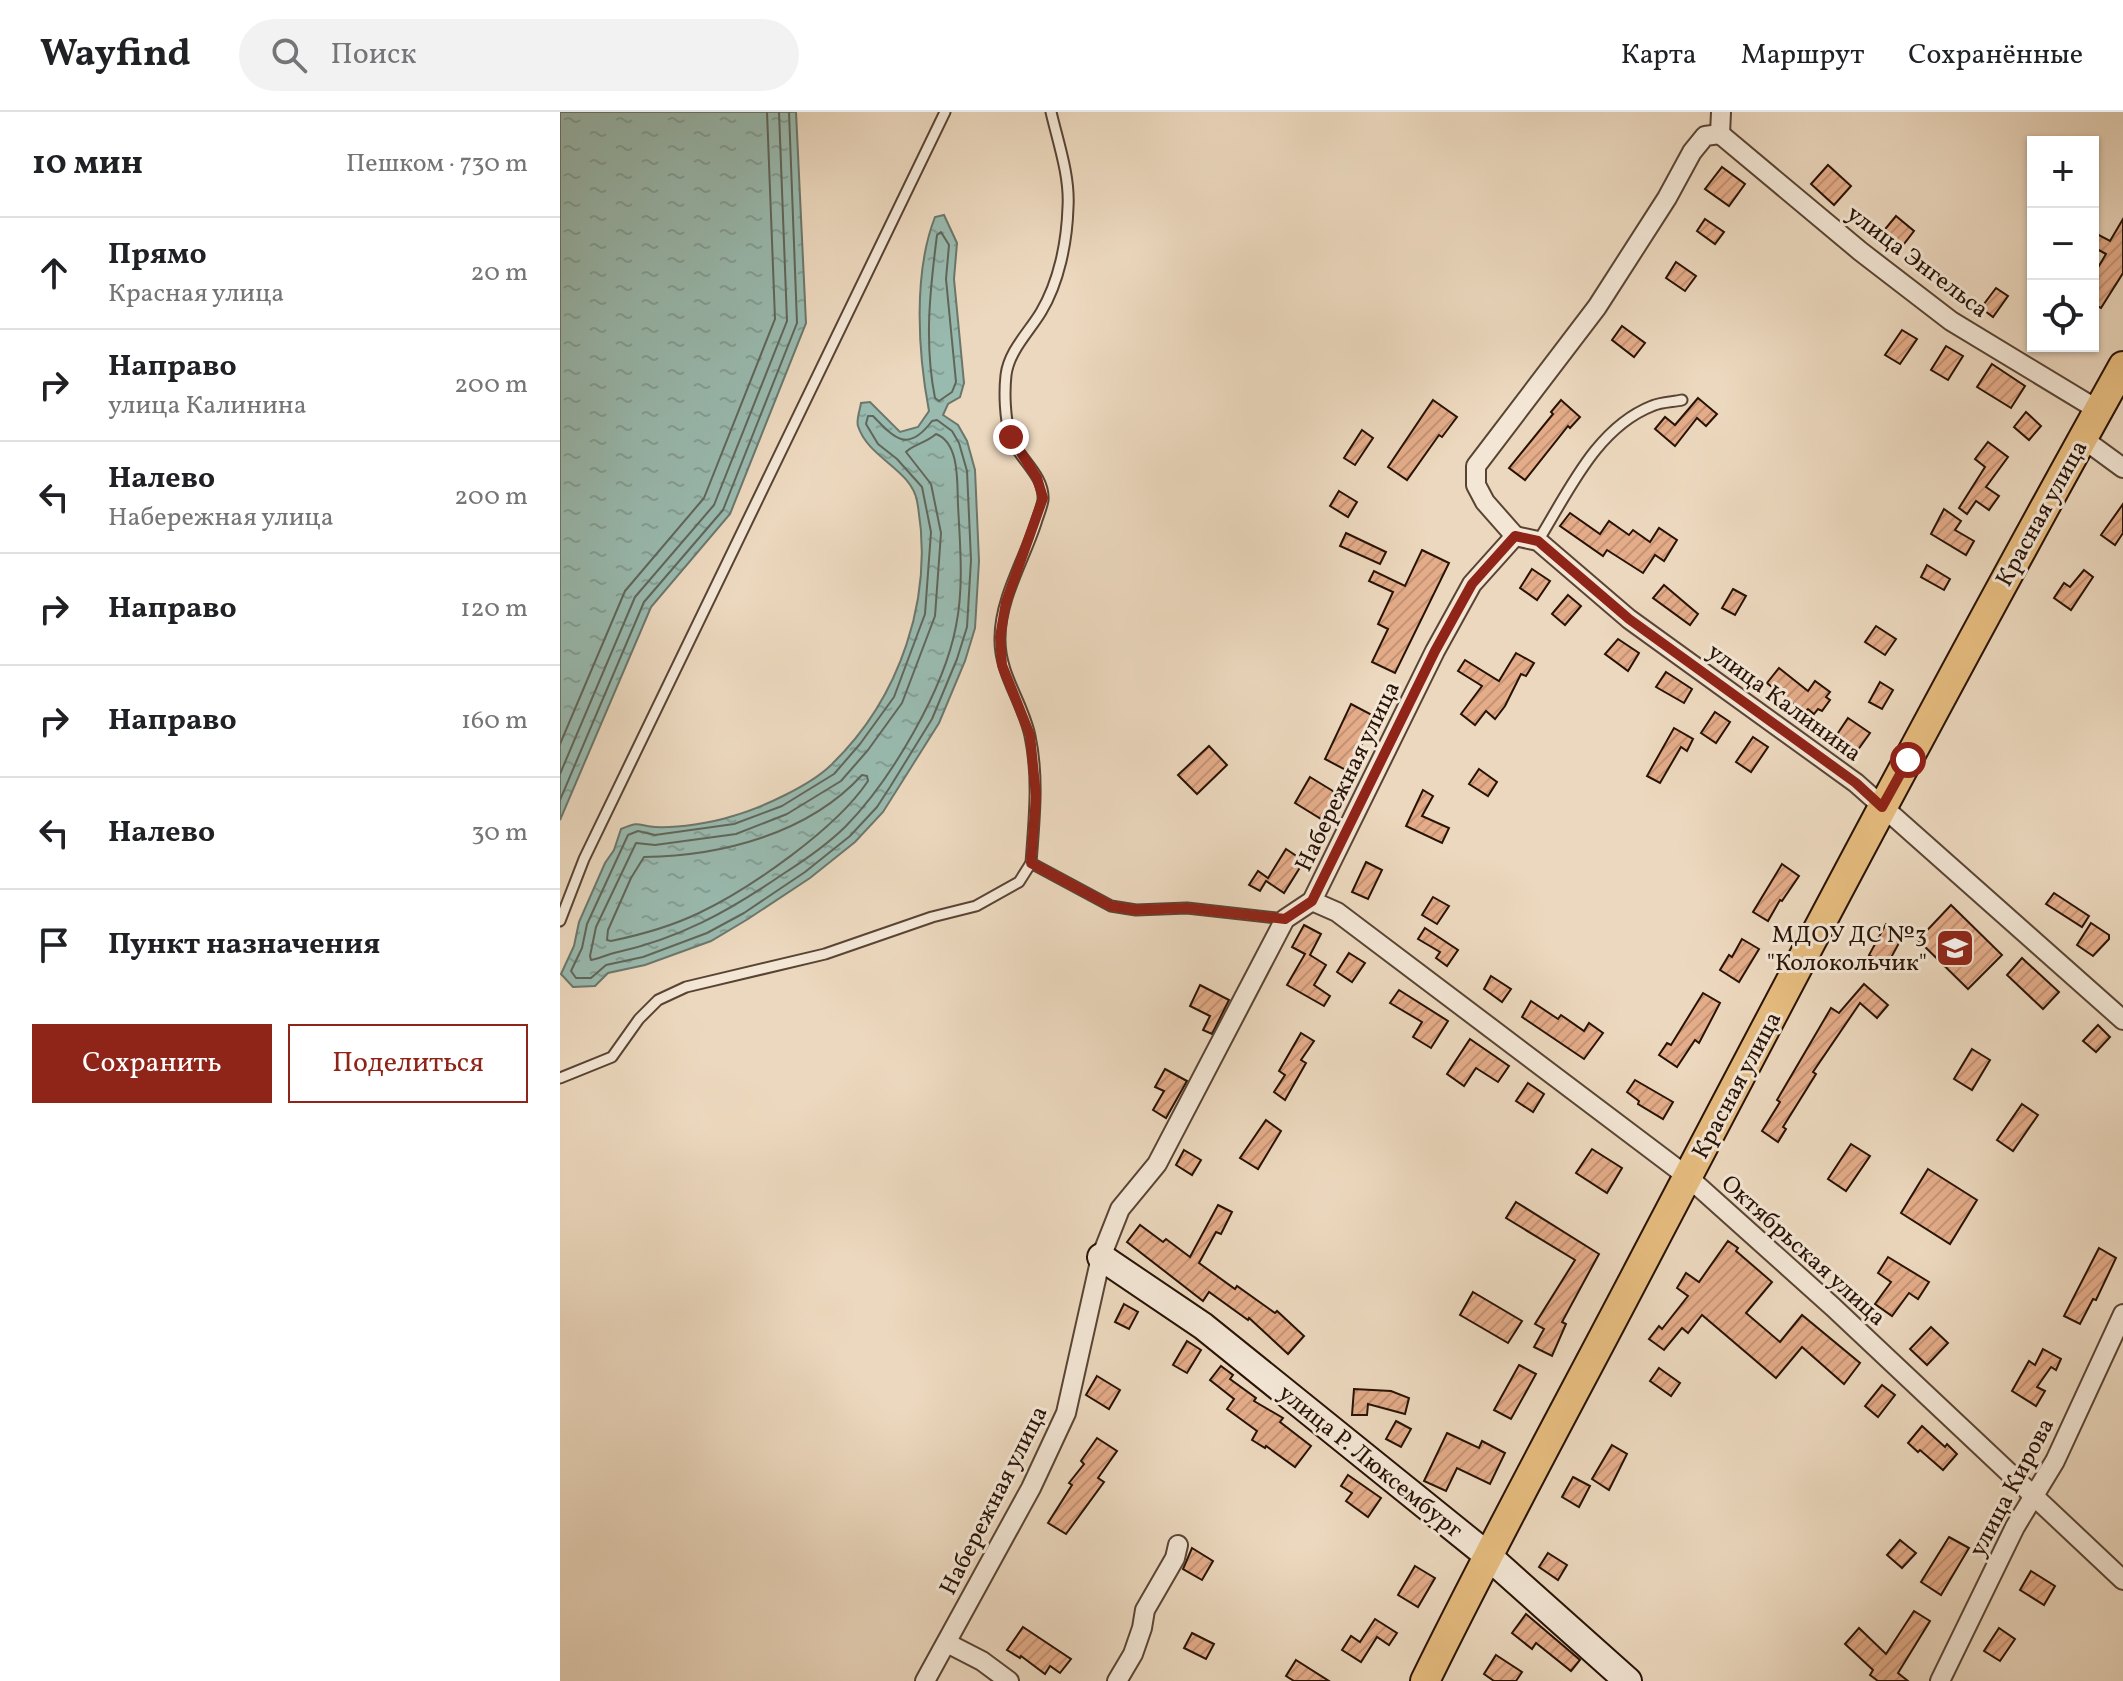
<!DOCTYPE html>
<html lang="ru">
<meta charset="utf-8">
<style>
:root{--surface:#fff;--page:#f2f2f2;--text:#202124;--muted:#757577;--line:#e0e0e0;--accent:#8f2418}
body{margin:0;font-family:Vollkorn,serif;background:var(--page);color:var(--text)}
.controls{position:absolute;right:24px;top:24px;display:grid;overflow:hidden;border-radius:0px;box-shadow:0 2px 6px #0004}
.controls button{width:72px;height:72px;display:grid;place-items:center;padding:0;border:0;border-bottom:2px solid var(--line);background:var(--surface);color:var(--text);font:40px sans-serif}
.stop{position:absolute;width:24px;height:24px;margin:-18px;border:6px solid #8f2418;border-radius:50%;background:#fff}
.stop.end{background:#8f2418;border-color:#fff;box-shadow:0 2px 8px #0008}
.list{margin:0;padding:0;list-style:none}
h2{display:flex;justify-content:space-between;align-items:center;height:104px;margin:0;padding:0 32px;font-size:34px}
h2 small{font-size:26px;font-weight:400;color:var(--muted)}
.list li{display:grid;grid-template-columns:52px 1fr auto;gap:24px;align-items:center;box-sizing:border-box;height:112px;padding:0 32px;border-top:2px solid var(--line)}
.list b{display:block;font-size:30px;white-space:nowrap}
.list p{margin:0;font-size:26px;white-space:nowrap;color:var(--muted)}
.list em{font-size:26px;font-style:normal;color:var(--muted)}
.actions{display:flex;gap:16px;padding:24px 32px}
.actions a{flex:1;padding:18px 0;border:2px solid var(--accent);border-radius:0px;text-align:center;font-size:28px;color:var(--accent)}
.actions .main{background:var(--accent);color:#fff}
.icon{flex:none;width:44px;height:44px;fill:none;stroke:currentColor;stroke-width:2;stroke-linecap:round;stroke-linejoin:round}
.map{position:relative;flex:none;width:1563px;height:1569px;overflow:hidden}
header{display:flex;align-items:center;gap:48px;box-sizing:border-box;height:112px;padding:0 40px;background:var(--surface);border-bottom:2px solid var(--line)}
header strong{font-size:38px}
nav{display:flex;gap:44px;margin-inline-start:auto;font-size:28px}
.search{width:560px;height:72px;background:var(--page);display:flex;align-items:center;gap:20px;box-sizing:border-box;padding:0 28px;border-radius:44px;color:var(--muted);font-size:30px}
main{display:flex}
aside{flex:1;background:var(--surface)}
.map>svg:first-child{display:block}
.water{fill:url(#water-ripples);stroke:#6c776b;stroke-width:2}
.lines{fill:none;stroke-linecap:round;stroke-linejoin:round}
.shore{stroke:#60665a;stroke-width:2}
.building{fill:url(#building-hatch);stroke:#281206;stroke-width:2}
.lane-casing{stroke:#594434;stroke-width:13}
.street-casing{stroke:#594434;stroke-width:22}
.secondary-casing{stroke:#281206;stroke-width:30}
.primary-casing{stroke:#281206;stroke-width:32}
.lane{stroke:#f3e6d5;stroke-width:9}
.street{stroke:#f3e6d5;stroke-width:18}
.secondary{stroke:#f3e6d5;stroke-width:26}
.primary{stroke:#e6bc7f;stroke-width:28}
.route{stroke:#8f2418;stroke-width:10}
.labels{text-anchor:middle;stroke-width:6;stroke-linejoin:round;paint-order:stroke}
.street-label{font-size:24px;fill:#281206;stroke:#f3e6d5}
.poi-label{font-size:24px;fill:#281206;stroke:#f3e6d5;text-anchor:end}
</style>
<header>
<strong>Wayfind</strong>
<div class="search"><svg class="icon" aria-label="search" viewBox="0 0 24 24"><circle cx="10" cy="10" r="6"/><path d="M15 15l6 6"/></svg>Поиск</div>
<nav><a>Карта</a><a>Маршрут</a><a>Сохранённые</a></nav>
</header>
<main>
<aside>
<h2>10 мин<small>Пешком · 730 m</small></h2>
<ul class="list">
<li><svg class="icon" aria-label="ahead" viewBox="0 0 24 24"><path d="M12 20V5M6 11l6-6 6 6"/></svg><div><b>Прямо</b><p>Красная улица</p></div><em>20 m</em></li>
<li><svg class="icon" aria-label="right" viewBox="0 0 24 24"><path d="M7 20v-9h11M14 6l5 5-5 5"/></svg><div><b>Направо</b><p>улица Калинина</p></div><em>200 m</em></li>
<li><svg class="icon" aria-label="left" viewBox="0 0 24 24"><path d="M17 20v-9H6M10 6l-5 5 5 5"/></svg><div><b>Налево</b><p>Набережная улица</p></div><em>200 m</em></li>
<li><svg class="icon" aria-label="right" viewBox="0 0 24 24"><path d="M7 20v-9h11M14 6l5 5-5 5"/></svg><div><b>Направо</b></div><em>120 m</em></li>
<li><svg class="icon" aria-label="right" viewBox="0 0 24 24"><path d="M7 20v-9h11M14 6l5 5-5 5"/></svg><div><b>Направо</b></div><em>160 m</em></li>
<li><svg class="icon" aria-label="left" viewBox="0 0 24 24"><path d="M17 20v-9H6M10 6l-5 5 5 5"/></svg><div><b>Налево</b></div><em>30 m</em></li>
<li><svg class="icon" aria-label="arrive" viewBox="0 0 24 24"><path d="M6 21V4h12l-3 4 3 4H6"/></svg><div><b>Пункт назначения</b></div></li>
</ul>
<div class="actions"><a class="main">Сохранить</a><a>Поделиться</a></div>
</aside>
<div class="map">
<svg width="1563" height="1569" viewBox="0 0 1563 1569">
<defs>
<pattern id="water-ripples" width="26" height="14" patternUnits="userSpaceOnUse" patternTransform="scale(2)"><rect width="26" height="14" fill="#99baaf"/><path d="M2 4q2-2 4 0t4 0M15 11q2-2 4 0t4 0" fill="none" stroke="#849f95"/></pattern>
<pattern id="building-hatch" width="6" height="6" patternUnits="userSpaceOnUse" patternTransform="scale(2)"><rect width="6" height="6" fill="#e4ac89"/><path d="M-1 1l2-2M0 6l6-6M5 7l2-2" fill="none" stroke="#c49375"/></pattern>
</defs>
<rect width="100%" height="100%" fill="#ecd8be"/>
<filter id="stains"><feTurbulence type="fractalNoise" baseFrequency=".0025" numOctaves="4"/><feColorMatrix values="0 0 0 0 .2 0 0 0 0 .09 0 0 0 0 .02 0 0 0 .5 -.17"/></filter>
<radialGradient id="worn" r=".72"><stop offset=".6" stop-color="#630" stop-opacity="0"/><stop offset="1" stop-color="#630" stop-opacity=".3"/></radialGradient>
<g class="water">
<path d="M0,0H236L246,211L170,402L91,495L0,708Z"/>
<path d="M384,103L397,131L394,167L404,271L400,285L388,292L383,303L398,313L407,329L415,358L419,449L415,516L405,549L379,611L323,700L295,730L250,766L188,807L151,829L85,853L48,861L35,874L13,875L1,862L14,834L19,810L45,751L54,738L61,717C83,708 76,714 95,715C119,716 151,711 173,704C201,696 249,674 270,654C340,587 375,485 357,389C351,357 308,346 298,314C296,308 300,298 301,291L310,290L340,320L358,315L369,299C358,241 353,161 375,105Z"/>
</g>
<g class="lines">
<g class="shore">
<path d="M381,120L389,133L386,167L396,270L392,280L379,289L375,286C364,231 370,178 377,123Z"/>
<path d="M308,304H313C335,327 348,341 372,309L377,308L392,319L399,331L407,359L411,448L407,515L397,547L372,607L330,675L317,695L290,724L245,760L184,801L147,821L83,845L46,853L31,866H16L11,859L22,836L27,812L68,723L78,719L95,723L174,712L222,694L274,662L300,632L334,585L365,502L371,420L362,375L337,347L318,332L306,312Z"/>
<path d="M376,322C400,331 397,371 398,393C400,432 404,475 396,514C384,578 331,668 286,714C268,732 245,748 223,762C169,799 119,827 54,841C46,843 38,847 31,848L30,844L36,815L76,731L95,733L176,722L227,702L281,669L308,638L342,591L375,504L381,421L371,372L346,340C352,333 366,331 376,322Z"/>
<path d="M0,632L65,479L144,386L215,207L207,0"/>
<path d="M0,662L75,485L154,393L227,209L219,0"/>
<path d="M302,663L307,664L308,669C276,717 191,776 139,801C112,814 80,823 51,829L47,828L48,818L71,766L84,745C161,744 248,722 302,663Z"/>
<path d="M0,688L84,490L163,398L237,211L229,0"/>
</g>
</g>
<g class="building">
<path d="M1268,53L1291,74L1274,93L1251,72Z"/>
<path d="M1162,55L1185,72L1169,94L1145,77Z"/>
<path d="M1336,104L1354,119L1340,137L1321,122Z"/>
<path d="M1145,107L1164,120L1155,132L1137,119Z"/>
<path d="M1563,107V161L1541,196L1533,192V177L1538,168L1533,164L1546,142L1533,135V120L1550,129Z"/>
<path d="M1116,150L1136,164L1125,179L1106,166Z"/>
<path d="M1436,176L1448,184L1433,205L1421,196Z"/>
<path d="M1062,214L1085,231L1074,245L1052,228Z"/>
<path d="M1342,218L1357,227L1340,252L1325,243Z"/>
<path d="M1386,234L1403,244L1388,268L1371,258Z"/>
<path d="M1432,252L1465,274L1451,296L1417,275Z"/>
<path d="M1138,286L1157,302L1146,314L1137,306L1115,334L1095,317L1105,305L1115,313Z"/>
<path d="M873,288L897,305L882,325L879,323L847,368L828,355Z"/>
<path d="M1001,288L1020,305L1010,316L1008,314L965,368L949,356L993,302L991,300Z"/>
<path d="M1466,300L1481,314L1469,328L1454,315Z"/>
<path d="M802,318L813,326L795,353L784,346Z"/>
<path d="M1428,330L1448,345L1426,375L1439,384L1429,398L1416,389L1407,402L1399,396L1425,355L1415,347Z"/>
<path d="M779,379L797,390L788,405L770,394Z"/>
<path d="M1563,392V421L1555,433L1541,423Z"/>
<path d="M1384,397L1401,409L1395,418L1414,429L1406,443L1371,422Z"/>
<path d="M1010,401L1040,422L1049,409L1069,423L1073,418L1090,430L1099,416L1117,428L1104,449L1095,443L1083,461L1047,438L1043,444L1000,414Z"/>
<path d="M786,421L826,440L820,452L780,434Z"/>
<path d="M862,438L889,451L835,561L812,550L828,517L818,512L833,480L809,469L814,459L845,474Z"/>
<path d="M1367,453L1390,467L1384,478L1361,465Z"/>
<path d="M972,457L990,469L977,488L960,476Z"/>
<path d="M1524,458L1533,465L1511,498L1494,486L1504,471L1510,475Z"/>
<path d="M1104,473L1138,502L1130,513L1093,486Z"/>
<path d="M1173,477L1186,484L1175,503L1162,496Z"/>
<path d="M1008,483L1021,494L1005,513L992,502Z"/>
<path d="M1316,514L1336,527L1325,543L1305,530Z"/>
<path d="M1058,527L1079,541L1068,559L1045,542Z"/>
<path d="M956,541L974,551L966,564L961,562L945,594L935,607L926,599L915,613L901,602L922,574L898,559L905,548L939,569Z"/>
<path d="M1219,556L1248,579L1255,569L1270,580L1266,585L1270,588L1262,599L1258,597L1254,602L1248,597L1244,601L1207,571Z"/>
<path d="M1106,560L1132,577L1124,591L1096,575Z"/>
<path d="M1320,570L1333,578L1322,597L1309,590Z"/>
<path d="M791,592L814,604V609L795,645L802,649L795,663L765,647Z"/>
<path d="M1155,600L1170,610L1156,631L1141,621Z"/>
<path d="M1288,606L1310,621L1297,639L1276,624Z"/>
<path d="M1114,616L1133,627L1127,639L1121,635L1100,671L1087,664Z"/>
<path d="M1193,625L1208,635L1191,660L1176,650Z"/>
<path d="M649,634L667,653L637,682L618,663Z"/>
<path d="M919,657L937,670L928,684L909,672Z"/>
<path d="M750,665L781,684L766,710L735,691Z"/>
<path d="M863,678L873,684L862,704L889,716L882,731L846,714Z"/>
<path d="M726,737L744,749L724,781L706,769L700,779L689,773L698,759L708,766Z"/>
<path d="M806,750L822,758L808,787L792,780Z"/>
<path d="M1222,752L1239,764L1222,789L1220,788L1208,809L1193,800Z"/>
<path d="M1494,781L1529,804L1522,815L1486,792Z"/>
<path d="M873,785L889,794L877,812L862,803Z"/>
<path d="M1391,793L1442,843L1408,877L1358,828Z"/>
<path d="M1531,811L1549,823V827L1533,844L1517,833Z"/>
<path d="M1326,812L1344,822L1327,853L1309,843Z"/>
<path d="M744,813L761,822L750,843L766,853L754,873L770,884L764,894L727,873L745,842L732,835Z"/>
<path d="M865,816L898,838L887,854L876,846L880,840L858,827Z"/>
<path d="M1182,827L1199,837L1179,870L1160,858L1169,843L1172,845Z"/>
<path d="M789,841L805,851L792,870L777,860Z"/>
<path d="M1462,846L1499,880L1483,897L1447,863Z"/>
<path d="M931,864L951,877L942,890L924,877Z"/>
<path d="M1304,872L1328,893L1317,906L1300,891L1253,960L1256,962L1223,1015L1226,1017L1218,1030L1202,1019L1220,990L1217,988L1271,896L1279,901Z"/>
<path d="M640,873L669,888L652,922L643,918L650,904L630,894Z"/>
<path d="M839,878L888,909L871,936L853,925L862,910L830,891Z"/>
<path d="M1143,881L1160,891L1139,931L1135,928L1117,955L1099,943L1107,931L1111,933Z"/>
<path d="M971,889L998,907L1001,903L1024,919L1029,911L1043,921L1024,947L962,905Z"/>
<path d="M1538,913L1550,925L1536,940L1523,929Z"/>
<path d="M741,921L754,929L741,948L746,951L725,988L714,980L725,963L719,959Z"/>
<path d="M910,927L949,954L938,970L916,956L904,974L887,962Z"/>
<path d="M1412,937L1430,948L1412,978L1394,967Z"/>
<path d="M605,957L627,969L606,1006L593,998L604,979L595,975Z"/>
<path d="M1075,968L1113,990L1103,1007L1078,992L1079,989L1067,980Z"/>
<path d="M968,971L984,982L973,1000L956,989Z"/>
<path d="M1462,992L1478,1003L1453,1039L1437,1028Z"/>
<path d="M706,1008L721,1019L698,1057L680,1046Z"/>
<path d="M1291,1032L1310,1044L1286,1079L1268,1067Z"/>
<path d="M1032,1037L1062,1056L1047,1081L1016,1061Z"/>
<path d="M624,1038L641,1048L632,1063L616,1053Z"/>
<path d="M1368,1057L1417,1088L1390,1132L1341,1101Z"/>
<path d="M956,1090L1039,1142L1002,1210L1006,1212L992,1244L974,1235L984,1217L975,1212L1015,1148L946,1106Z"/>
<path d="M658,1093L672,1100L661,1122L656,1120L639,1151L675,1177L677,1174L715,1201L717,1199L744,1224L728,1242L689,1206L688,1208L649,1180L643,1189L567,1130L580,1113L603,1130L606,1127L630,1145Z"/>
<path d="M1168,1129L1178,1136L1176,1139L1212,1170L1186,1201L1220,1230L1242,1203L1300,1251L1284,1272L1242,1235L1216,1266L1142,1203L1128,1221L1122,1216L1104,1238L1089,1227L1099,1214L1102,1217L1128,1184L1117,1176L1126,1161L1139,1170Z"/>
<path d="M1539,1136L1556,1146L1536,1188L1533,1187L1520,1212L1504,1204Z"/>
<path d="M1328,1145L1369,1170L1358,1187L1349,1181L1332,1204L1315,1192L1331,1170L1318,1161Z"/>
<path d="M913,1180L962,1209L948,1231L900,1203Z"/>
<path d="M564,1192L578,1200L569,1217L555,1210Z"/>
<path d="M1371,1215L1388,1231L1367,1253L1350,1237Z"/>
<path d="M627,1229L641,1238L627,1261L613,1253Z"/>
<path d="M1483,1237L1501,1247L1496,1258L1491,1255L1477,1275L1485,1279L1476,1294L1452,1279L1469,1249L1475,1253Z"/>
<path d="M959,1253L976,1262L951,1307L934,1298Z"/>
<path d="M661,1254L673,1263L670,1267L696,1286L694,1289L723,1306L720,1310L751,1334L735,1355L706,1334L705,1336L692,1328L697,1319L667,1297L674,1287L650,1268Z"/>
<path d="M1099,1256L1120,1271L1111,1284L1090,1269Z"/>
<path d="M537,1264L560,1278L549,1297L526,1283Z"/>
<path d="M1322,1273L1335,1283L1318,1305L1305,1294Z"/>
<path d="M794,1277L831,1279L849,1286L845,1302L808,1292L807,1303H792Z"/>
<path d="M836,1309L851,1317L841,1335L826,1327Z"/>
<path d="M1362,1314L1385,1335L1387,1332L1397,1342L1383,1358L1360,1338L1358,1340L1348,1331Z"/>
<path d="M887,1321L919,1336L922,1329L945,1341L930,1372L897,1356L886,1379L864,1369Z"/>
<path d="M537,1326L557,1339L538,1366L544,1370L506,1422L488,1411L512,1373L509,1371L524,1352L521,1349Z"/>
<path d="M1052,1333L1067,1342L1049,1378L1032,1367Z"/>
<path d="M788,1363L821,1386L808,1405L786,1389L792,1381L781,1374Z"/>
<path d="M1013,1365L1030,1374L1019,1395L1002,1385Z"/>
<path d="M1389,1425L1409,1436L1381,1483L1361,1470Z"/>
<path d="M1340,1428L1356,1441L1342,1456L1327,1443Z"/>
<path d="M632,1436L653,1449L642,1468L623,1457Z"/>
<path d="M988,1441L1007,1453L998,1468L979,1455Z"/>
<path d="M855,1454L875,1466L858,1495L838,1483Z"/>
<path d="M1471,1459L1495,1474L1484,1493L1460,1478Z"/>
<path d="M1354,1499L1370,1509L1338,1561L1348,1569H1318L1310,1563L1313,1558L1285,1532L1299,1516L1326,1542Z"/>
<path d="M966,1502L1020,1548L1011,1559L976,1531L972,1537L952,1521Z"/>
<path d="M815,1507L837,1521L829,1533L817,1525L801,1550L782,1538L791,1524L800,1530Z"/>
<path d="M463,1515L511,1547L500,1561L490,1554L485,1562L461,1544L460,1546L447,1538Z"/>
<path d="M1439,1516L1455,1527L1440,1549L1424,1539Z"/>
<path d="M632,1521L654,1532L646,1547L624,1536Z"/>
<path d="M936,1543L962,1560L956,1569H934L924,1562Z"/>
<path d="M736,1548L769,1569H734L726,1564Z"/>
</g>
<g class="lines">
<defs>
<g id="lane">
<path d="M491,0C498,30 510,64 508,95C507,130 499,170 481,200C469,220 449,239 446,263C444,281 445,306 450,324C457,345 485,363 483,388C482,395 478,404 476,411C464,448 440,487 440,526C439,562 463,590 470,624C479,666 474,709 471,751L551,794L576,798L627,796L725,807"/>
<path d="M978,429C1008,381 1036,316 1092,294C1101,290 1113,290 1122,288"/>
<path d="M0,809L24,747L385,0"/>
<path d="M0,966L52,945L79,907L98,888L126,875L265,842L372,805L416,794L459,770L471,751"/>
</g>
<g id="street">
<path d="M1160,22L1300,139L1391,209L1538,298"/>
<path d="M1160,22L1161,0"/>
<path d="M1522,326L1563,356"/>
<path d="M955,424L978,429L1069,507L1296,671L1563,908"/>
<path d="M752,789L777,800L1128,1065L1273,1195L1563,1468"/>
<path d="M387,1531L422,1549L449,1569"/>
<path d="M365,1569L471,1376L506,1301L541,1145L560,1097L597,1052L725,807L752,789L875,539L912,472L955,424L925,390L916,373V354L1037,195L1107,86L1132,40L1145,24L1160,22"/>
<path d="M557,1569L573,1542L582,1516L585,1498L615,1446L618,1433"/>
<path d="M1380,1569L1455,1415L1495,1349L1563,1202"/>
</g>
<path id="secondary" d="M541,1145L643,1214L927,1443L1068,1569"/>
<path id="primary" d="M865,1569C935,1426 1012,1286 1086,1144C1242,846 1399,548 1563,254"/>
</defs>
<use href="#lane" class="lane-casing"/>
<use href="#street" class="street-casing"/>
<use href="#secondary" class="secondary-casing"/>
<use href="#primary" class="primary-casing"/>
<use href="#lane" class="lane"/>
<use href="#street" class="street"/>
<use href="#secondary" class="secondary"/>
<use href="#primary" class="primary"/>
</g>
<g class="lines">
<path class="route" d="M451,325L477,366L483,386L446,490L440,525L442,553L470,623L476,684L471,751L551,794L576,798L627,796L725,807L752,789L875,539L912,472L955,424L978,429L1069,507L1296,671L1322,695L1348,648"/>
</g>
<defs>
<symbol id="school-square" viewBox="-11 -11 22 22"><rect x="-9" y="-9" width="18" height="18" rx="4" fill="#8f2418" stroke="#f3e6d5"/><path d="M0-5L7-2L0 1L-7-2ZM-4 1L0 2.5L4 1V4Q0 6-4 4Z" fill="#fff"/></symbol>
</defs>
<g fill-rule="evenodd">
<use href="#school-square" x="1373" y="814" width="44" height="44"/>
</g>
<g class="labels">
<g class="street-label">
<text transform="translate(1358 149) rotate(37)" y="8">улица Энгельса</text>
<text transform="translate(1481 401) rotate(-61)" y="8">Красная улица</text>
<text transform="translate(1225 590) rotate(36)" y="8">улица Калинина</text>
<text transform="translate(787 664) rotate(-64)" y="8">Набережная улица</text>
<text transform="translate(1176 973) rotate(-62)" y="8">Красная улица</text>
<text transform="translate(1244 1138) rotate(42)" y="8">Октябрьская улица</text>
<text transform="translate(811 1349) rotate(39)" y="8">улица Р. Люксембург</text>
<text transform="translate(1451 1375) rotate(-62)" y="8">улица Кирова</text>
<text transform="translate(433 1388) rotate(-63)" y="8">Набережная улица</text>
</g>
<g class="poi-label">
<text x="1367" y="830">МДОУ ДС №3<tspan x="1367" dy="28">"Колокольчик"</tspan></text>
</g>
</g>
<rect width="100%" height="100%" filter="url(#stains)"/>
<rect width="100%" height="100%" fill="url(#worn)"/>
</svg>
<div class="controls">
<button>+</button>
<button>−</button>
<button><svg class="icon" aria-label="locate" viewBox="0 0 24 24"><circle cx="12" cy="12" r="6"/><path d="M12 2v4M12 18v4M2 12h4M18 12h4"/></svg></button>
</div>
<div class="stop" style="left:1348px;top:648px"></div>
<div class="stop end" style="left:451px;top:325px"></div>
</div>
</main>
